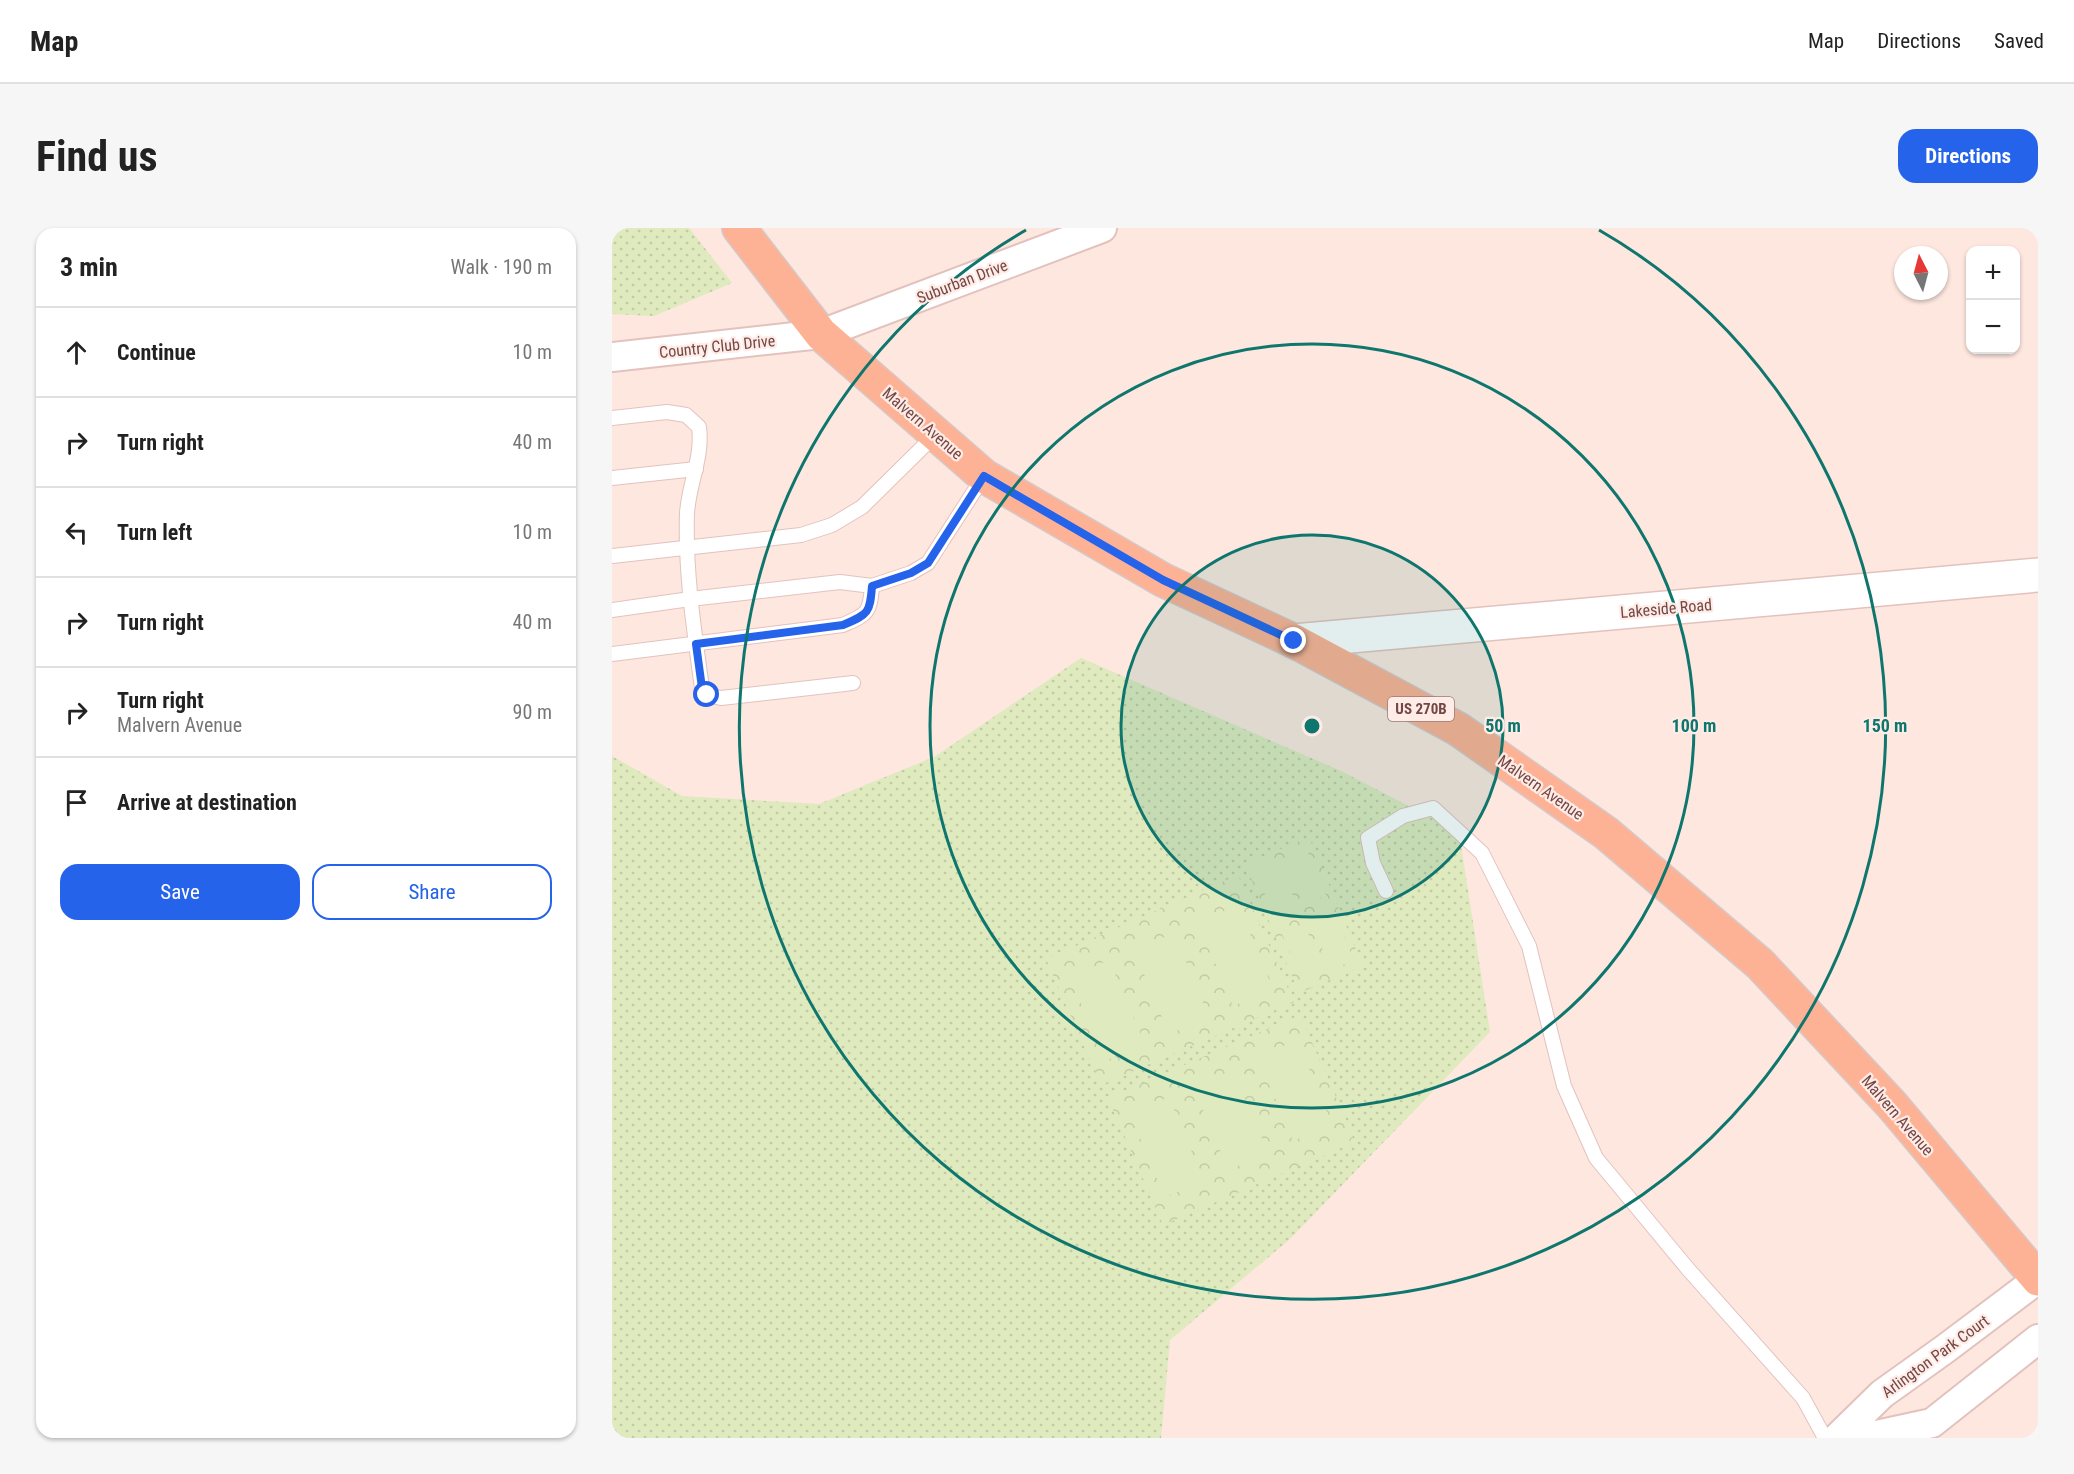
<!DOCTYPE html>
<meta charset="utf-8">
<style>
:root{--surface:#fff;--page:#f6f6f6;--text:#222;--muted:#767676;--line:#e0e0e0;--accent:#2563eb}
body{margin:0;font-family:"Roboto Condensed",sans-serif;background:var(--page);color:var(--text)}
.controls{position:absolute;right:18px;top:18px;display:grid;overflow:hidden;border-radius:12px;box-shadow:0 2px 4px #0004}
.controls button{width:54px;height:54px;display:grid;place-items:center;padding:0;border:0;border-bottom:2px solid var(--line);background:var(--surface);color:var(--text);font:30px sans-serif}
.compass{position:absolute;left:1282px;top:18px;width:54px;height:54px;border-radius:50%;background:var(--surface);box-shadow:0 2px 4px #0004;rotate:354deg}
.stop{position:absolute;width:18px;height:18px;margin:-14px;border:4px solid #2563eb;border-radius:50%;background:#fff}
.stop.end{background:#2563eb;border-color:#fff;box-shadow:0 2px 6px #0008}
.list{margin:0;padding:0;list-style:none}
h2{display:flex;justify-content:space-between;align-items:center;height:78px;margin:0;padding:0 24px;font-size:26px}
h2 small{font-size:20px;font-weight:400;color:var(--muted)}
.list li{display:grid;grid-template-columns:39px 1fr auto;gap:18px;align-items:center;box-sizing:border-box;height:90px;padding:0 24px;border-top:2px solid var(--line)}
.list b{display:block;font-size:22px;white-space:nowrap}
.list p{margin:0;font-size:20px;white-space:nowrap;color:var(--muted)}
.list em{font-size:20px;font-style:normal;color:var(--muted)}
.actions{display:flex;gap:12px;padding:18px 24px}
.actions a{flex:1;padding:14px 0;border:2px solid var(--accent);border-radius:18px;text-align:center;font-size:21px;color:var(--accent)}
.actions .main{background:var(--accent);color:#fff}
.icon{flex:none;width:33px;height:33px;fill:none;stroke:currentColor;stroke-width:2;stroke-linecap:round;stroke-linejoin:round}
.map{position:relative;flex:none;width:1426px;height:1210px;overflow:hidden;border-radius:18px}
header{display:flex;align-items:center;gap:36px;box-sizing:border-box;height:84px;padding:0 30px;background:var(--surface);border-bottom:2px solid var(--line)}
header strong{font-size:28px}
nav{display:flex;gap:33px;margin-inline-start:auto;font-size:21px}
.intro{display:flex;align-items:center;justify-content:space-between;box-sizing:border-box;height:144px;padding:0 36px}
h1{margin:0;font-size:42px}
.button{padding:15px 27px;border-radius:18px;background:var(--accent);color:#fff;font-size:21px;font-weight:700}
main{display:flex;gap:36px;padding:0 36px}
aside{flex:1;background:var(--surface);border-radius:18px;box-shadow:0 2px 4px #0004}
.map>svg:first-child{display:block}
.grass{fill:url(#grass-dots)}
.park{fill:url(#park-crowns)}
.pitch{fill:#dfeabe}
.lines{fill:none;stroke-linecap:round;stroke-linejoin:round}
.service-casing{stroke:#e3c2be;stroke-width:16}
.minor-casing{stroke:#e3c2be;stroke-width:32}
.tertiary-casing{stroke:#e3c2be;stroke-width:36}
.primary-casing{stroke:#d5c8c8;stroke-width:36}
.service{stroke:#fff;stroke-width:14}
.minor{stroke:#fff;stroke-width:28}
.tertiary{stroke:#fff;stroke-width:33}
.primary{stroke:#feb295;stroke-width:33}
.route{stroke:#2563eb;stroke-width:8}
.ring{fill:none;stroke:#0f766e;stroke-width:3}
.labels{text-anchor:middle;stroke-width:4.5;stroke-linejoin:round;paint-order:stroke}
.shield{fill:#ffece6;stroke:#9d7876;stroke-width:1.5}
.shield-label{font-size:15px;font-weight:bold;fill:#734746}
.street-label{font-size:16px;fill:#734746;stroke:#ffece6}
.centre{fill:#0f766e;stroke:#ffece6;stroke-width:3}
.ring-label{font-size:18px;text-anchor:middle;font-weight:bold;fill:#0f766e;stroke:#ffece6;stroke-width:4.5;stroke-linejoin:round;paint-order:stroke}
</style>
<header>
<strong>Map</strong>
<nav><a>Map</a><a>Directions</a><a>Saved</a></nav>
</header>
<div class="intro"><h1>Find us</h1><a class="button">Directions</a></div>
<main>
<aside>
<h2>3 min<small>Walk · 190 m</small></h2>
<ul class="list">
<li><svg class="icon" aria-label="ahead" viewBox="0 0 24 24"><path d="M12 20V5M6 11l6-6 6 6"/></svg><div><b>Continue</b></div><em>10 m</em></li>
<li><svg class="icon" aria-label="right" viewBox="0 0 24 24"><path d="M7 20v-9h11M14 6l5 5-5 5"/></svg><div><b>Turn right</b></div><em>40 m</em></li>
<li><svg class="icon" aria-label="left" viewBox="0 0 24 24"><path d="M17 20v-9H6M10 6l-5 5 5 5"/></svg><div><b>Turn left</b></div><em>10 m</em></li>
<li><svg class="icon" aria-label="right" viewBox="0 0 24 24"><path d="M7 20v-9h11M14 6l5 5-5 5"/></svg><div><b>Turn right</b></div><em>40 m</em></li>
<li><svg class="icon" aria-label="right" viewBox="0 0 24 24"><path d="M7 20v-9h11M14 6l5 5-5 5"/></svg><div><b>Turn right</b><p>Malvern Avenue</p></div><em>90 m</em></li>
<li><svg class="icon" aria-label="arrive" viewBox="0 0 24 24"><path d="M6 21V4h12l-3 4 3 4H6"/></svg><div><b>Arrive at destination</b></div></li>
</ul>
<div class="actions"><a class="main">Save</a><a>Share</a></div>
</aside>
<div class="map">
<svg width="1426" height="1210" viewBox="0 0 1426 1210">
<defs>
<pattern id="grass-dots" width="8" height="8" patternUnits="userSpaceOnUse" patternTransform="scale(1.5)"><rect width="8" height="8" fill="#dfeabe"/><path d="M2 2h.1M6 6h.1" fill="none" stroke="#c3caa5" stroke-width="1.8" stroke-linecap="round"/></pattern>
<pattern id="park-crowns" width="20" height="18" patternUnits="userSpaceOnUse" patternTransform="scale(1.5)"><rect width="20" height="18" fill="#dfeabe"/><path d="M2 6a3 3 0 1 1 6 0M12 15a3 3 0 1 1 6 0" fill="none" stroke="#c3caa5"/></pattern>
</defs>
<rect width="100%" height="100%" fill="#fde7df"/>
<g class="grass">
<path d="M0,0H77L120,55L42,88L0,86Z"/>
<path d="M469,430L729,543L847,604L878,804L678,1011L558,1112L549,1210H0V528L70,568L207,576L322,529Z"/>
</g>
<g class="park">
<path d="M697,609L751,738L687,765L633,636Z"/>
<path d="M626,647L682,774L489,857L434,731Z"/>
<path d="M688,787L741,908L736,917L551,997L496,870Z"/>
</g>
<g class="pitch">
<path d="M694,620L714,667L692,677L671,630Z"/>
<path d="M665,632L686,679L663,689L642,642Z"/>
<path d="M626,677L661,761L621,778L586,694Z"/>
<path d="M722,685L742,732L720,742L699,695Z"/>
<path d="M692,696L713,744L691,754L670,706Z"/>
<path d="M562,705L597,789L557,806L522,722Z"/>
<path d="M497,732L533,816L493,833L458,749Z"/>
<path d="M685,812L720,896L681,913L646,829Z"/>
<path d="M621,842L656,925L616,942L581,858Z"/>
<path d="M557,869L592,953L553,969L518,886Z"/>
</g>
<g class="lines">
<defs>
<g id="service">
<path d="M0,190L55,184L74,187L87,199C91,229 77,255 75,285C73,343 82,402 90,460L95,467L109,470L241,455"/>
<path d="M0,250L84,241"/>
<path d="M0,328L189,307L220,297L250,279L323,207"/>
<path d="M0,382L78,371L228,354L260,358L299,345L316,335L372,248"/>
<path d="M0,426L231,397C255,386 258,386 260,358"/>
<path d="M774,663L761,635L756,610L791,588L821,580L870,625L917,718L952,858L984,930L1076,1041L1191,1170L1213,1210"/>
</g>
<g id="minor">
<path d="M0,129L209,106L490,0"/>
<path d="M1225,1210L1270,1166L1333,1121L1426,1051"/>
<path d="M1251,1210L1320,1195L1426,1111"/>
</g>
<path id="tertiary" d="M682,413L1426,347"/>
<path id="primary" d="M127,0L209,106L372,248L551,352L682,413L846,501L994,605L1148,736L1280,877L1426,1051"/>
</defs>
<use href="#service" class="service-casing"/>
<use href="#minor" class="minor-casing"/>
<use href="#tertiary" class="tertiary-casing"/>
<use href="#primary" class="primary-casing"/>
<use href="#service" class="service"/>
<use href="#minor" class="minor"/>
<use href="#tertiary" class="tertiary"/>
<use href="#primary" class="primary"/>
</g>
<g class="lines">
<path class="route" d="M95,467L90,460L84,416L231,397C256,386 258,386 260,358L299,345L316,335L372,248L551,352L682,413"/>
</g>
<circle cx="700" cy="498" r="191" fill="#0f766e" fill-opacity=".12"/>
<g class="ring">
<circle cx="700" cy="498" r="191"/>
<circle cx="700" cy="498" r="382"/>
<path d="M987 2A573 573 0 1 1 414 2"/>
</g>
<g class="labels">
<rect class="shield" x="776" y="469" width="66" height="24" rx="4.5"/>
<g class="shield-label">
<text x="809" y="486">US 270B</text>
</g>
<g class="street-label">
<text transform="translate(350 53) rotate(-21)" y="6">Suburban Drive</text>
<text transform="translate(105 118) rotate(-6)" y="6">Country Club Drive</text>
<text transform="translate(311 195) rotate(41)" y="6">Malvern Avenue</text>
<text transform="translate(1054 380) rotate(-5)" y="6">Lakeside Road</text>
<text transform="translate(929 559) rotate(35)" y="6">Malvern Avenue</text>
<text transform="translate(1286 887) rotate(49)" y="6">Malvern Avenue</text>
<text transform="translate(1323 1128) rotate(-36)" y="6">Arlington Park Court</text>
</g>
</g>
<circle cx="700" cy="498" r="9" class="centre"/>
<g class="ring-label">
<text x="891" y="504">50 m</text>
<text x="1082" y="504">100 m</text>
<text x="1273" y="504">150 m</text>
</g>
</svg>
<div class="controls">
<button>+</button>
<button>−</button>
</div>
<svg class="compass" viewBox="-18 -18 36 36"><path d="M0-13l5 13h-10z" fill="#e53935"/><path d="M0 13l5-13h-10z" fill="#767676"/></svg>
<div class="stop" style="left:95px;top:467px"></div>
<div class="stop end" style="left:682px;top:413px"></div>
</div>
</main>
